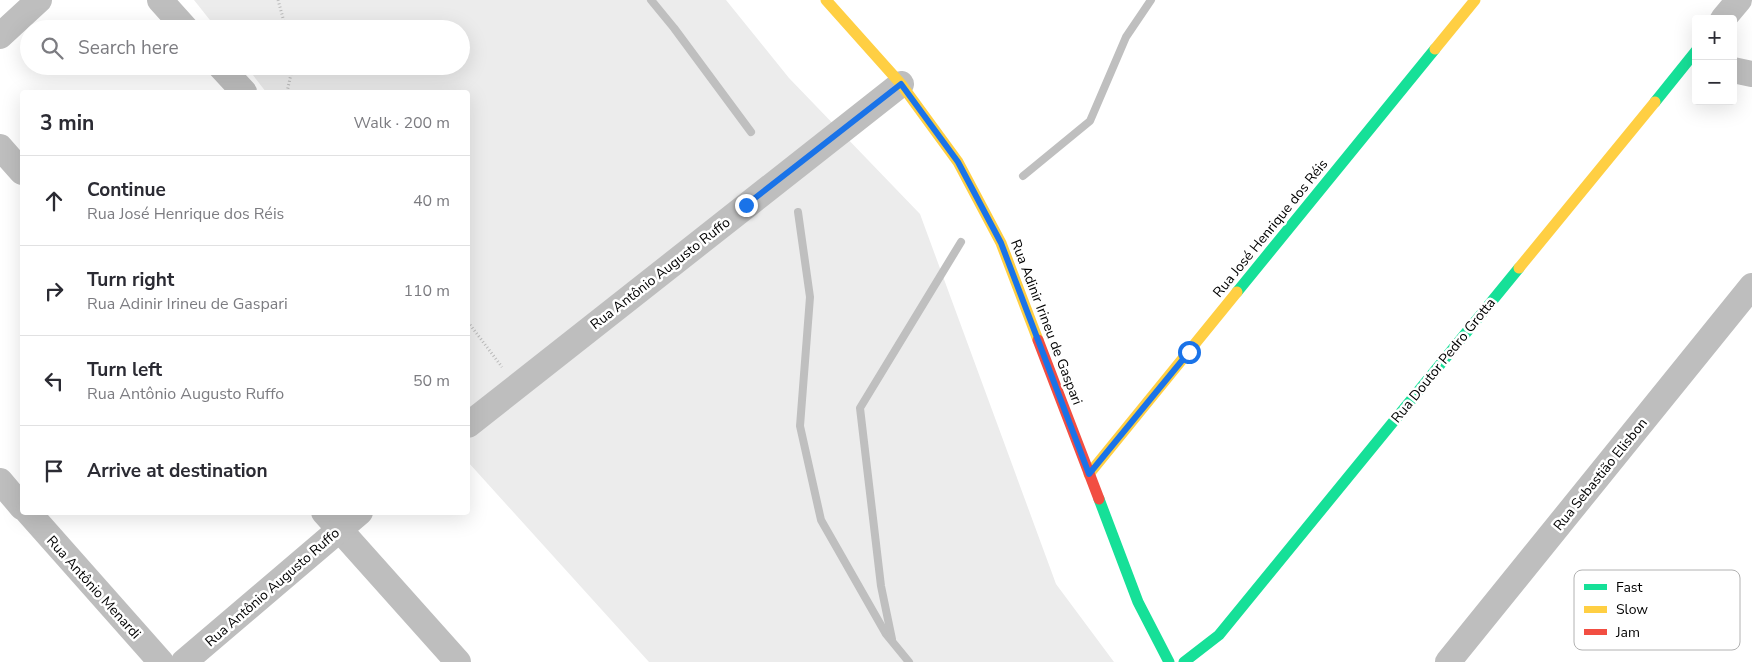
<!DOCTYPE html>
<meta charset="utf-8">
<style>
:root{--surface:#fff;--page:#f2f2f3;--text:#2b2b33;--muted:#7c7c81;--line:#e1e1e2}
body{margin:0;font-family:"Nunito Sans",sans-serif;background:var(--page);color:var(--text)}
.controls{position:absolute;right:15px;top:15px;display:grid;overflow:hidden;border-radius:5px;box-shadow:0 5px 20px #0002}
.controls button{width:45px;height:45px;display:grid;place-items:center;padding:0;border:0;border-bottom:1px solid var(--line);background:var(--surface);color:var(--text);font:25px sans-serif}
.stop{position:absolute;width:15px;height:15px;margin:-11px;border:4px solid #1a73e8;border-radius:50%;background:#fff}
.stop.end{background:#1a73e8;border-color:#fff;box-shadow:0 1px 5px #0008}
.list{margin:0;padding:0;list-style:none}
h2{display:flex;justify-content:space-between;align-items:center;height:65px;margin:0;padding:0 20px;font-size:21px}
h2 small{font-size:16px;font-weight:400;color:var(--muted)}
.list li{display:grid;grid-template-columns:32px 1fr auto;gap:15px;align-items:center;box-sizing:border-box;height:90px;padding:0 20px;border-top:1px solid var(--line)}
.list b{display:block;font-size:19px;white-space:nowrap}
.list p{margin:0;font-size:16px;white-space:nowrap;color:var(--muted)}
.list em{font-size:16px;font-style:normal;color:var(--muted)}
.icon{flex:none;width:28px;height:28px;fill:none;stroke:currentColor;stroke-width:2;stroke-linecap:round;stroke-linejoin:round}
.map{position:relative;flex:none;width:1752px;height:662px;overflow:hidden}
.search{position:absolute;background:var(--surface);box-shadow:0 5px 20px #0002;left:20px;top:20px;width:450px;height:55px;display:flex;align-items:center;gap:12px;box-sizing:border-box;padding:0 18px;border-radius:28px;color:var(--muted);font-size:19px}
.panel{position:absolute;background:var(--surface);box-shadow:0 5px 20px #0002;left:20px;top:90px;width:450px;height:425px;border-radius:5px}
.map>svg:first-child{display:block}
.green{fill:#ececec}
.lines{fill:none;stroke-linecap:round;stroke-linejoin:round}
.stream{stroke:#bfbfbf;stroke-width:8}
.path{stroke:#b9b9b9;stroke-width:3;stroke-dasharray:1 2.5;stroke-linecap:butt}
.street{stroke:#bebebe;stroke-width:26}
.fast{stroke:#16e098;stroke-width:11}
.slow{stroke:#ffcf43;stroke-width:11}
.jam{stroke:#f24e42;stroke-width:11}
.route{stroke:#1a73e8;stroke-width:6}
.labels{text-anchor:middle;stroke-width:5;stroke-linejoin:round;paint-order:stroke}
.street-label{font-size:14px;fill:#000;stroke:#fff}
.key{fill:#fff;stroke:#b2b2b2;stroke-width:1}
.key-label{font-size:14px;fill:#000}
</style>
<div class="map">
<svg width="1752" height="662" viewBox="0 0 1752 662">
<rect width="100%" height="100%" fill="#fff"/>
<path class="green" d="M194,0H726L789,78L920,214L1056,584L1114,662H649L468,462V92H266L246,66H461V29H217Z"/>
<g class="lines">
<g class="stream">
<path d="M651,0L674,28L751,132"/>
<path d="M1023,176L1090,121L1126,37L1151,0"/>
<path d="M798,212L810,297L800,426L821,520L886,634L909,662"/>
<path d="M892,639L881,586L860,408L961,242"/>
</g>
<g class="path">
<path d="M278,0L286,29"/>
<path d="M287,92L291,74L290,66"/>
<path d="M468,322L502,367"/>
</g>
<g class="street">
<path d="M160,0L186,29"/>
<path d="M1723,19L1739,0"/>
<path d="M0,36L39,0"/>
<path d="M220,66L244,92"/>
<path d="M1733,70L1752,74"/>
<path d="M0,147L22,172"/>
<path d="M468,425L901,84"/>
<path d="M0,481L22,507"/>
<path d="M28,512L161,662"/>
<path d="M324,512L458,662"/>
<path d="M184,662L360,512"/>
<path d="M1448,662L1752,286"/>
</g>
<g class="fast">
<path d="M1655,102L1696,51"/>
<path d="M1237,292L1435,49"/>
<path d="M1099,499L1138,602L1169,662"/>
<path d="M1184,662L1219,635L1519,268"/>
</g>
<g class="slow">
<path d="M826,0L901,84L958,162L1001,243L1038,340"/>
<path d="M1435,49L1475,0"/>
<path d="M1519,268L1655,102"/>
<path d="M1089,474L1237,292"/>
</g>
<path class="jam" d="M1038,340L1099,499"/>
</g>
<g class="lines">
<path class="route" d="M746,205L901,84L958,162L1001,243L1089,474L1189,352"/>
</g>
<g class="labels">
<g class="street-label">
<text transform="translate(1270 228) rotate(-51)" y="5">Rua José Henrique dos Réis</text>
<text transform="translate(660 273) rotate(-38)" y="5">Rua Antônio Augusto Ruffo</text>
<text transform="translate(1047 322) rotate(69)" y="5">Rua Adinir Irineu de Gaspari</text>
<text transform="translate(1443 360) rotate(-51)" y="5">Rua Doutor Pedro Grotta</text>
<text transform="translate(1600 474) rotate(-51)" y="5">Rua Sebastião Elisbon</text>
<text transform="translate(94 587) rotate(48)" y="5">Rua Antônio Menardi</text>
<text transform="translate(272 587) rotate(-41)" y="5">Rua Antônio Augusto Ruffo</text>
</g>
</g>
<rect x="1574" y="570" width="166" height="80" rx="8" class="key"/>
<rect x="1584" y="584" width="23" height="6" fill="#16e098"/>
<rect x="1584" y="606" width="23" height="7" fill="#ffcf43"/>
<rect x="1584" y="629" width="23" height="6" fill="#f24e42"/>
<g class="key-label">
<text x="1616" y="592">Fast</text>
<text x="1616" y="614">Slow</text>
<text x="1616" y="637">Jam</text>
</g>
</svg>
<div class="controls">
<button>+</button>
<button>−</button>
</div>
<div class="stop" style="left:1189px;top:352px"></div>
<div class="stop end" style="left:746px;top:205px"></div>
<div class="search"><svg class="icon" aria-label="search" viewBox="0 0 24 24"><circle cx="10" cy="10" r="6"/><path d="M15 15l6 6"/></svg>Search here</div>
<section class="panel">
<h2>3 min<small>Walk · 200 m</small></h2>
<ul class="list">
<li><svg class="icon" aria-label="ahead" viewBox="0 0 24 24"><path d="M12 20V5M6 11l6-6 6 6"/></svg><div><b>Continue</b><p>Rua José Henrique dos Réis</p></div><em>40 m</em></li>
<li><svg class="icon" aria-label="right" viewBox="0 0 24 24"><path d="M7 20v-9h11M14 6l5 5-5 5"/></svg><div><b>Turn right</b><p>Rua Adinir Irineu de Gaspari</p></div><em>110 m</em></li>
<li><svg class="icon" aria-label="left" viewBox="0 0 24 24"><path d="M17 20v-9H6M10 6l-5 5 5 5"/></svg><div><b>Turn left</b><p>Rua Antônio Augusto Ruffo</p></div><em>50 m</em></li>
<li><svg class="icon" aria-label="arrive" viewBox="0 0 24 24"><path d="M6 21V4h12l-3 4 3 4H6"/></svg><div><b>Arrive at destination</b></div></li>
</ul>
</section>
</div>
